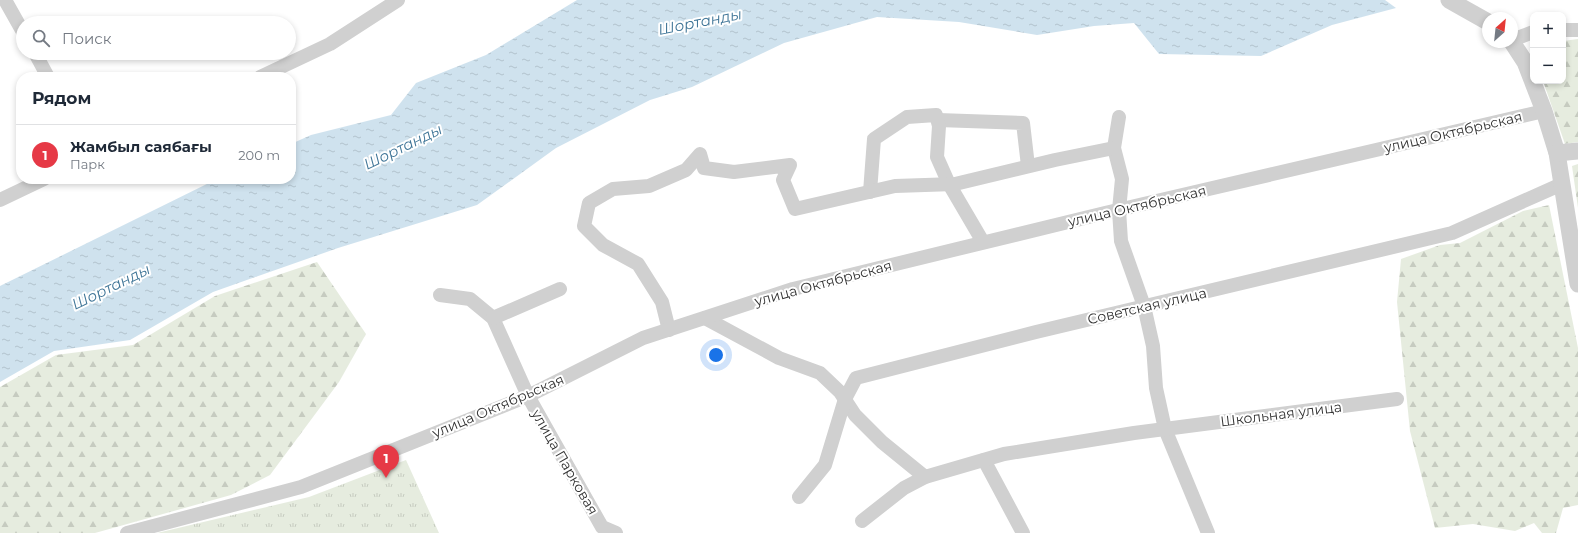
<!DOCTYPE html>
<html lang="ru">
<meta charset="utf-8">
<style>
:root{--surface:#fff;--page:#f2f2f3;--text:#1f2937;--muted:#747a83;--line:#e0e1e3;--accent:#e63946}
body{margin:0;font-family:Montserrat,sans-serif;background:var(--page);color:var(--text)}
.controls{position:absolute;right:12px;top:12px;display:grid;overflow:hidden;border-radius:8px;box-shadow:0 2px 6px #0003}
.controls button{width:36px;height:36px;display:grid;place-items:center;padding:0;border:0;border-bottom:1px solid var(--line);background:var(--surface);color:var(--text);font:20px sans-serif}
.compass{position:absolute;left:1482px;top:12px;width:36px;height:36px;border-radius:50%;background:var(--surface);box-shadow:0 2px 6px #0003;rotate:27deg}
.you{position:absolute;left:716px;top:355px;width:14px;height:14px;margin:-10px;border:3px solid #fff;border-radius:50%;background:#1a73e8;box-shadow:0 0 0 6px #1a73e833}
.badge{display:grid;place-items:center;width:26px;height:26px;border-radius:50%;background:var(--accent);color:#fff;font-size:13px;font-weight:700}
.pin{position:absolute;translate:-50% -33px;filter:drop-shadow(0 1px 2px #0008)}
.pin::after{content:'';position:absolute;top:21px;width:14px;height:12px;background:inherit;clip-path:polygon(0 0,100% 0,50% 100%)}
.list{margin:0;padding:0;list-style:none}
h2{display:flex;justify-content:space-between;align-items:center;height:52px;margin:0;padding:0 16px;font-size:17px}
h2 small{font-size:13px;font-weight:400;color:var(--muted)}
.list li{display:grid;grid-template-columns:26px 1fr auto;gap:12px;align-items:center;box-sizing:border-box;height:60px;padding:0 16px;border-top:1px solid var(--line)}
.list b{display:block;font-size:15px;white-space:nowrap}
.list p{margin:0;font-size:13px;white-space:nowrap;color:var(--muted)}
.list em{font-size:13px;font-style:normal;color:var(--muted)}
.icon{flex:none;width:22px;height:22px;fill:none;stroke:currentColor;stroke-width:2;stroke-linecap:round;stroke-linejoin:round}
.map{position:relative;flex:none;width:1578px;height:533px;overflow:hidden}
.search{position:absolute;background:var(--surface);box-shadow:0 2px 6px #0003;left:16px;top:16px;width:280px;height:44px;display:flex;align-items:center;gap:10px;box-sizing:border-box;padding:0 14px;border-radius:22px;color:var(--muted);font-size:15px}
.panel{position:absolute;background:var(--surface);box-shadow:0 2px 6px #0003;left:16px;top:72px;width:280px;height:112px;border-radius:16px}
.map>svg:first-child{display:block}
.forest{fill:url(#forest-firs)}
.park{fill:url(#park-tufts)}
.water{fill:url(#water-ripples)}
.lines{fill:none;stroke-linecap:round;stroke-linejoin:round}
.minor{stroke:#d0d0d0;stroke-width:14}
.tertiary{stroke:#d0d0d0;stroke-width:17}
.labels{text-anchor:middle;stroke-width:4;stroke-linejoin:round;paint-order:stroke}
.street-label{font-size:14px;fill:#333;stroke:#fff}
.water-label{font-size:15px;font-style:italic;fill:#3f7597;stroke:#fff}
</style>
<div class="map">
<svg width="1578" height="533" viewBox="0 0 1578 533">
<defs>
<pattern id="forest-firs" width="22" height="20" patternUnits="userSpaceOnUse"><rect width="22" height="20" fill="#e6ecdf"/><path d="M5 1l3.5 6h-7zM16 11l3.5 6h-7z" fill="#c6cbc0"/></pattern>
<pattern id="park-tufts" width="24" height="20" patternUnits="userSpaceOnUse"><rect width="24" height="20" fill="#e6ecdf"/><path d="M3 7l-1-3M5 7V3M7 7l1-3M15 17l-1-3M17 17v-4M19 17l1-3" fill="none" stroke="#c6cbc0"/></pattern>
<pattern id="water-ripples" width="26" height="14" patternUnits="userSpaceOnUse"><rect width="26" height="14" fill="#cfe2ee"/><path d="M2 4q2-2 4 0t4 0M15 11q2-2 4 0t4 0" fill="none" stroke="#b2c2cd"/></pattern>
</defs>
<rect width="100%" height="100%" fill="#fff"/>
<g class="forest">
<path d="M1578,39V142L1565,144L1543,81H1563V41Z"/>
<path d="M1578,164V208L1572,166Z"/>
<path d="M1549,205L1578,348V505L1563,508L1556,533H1542L1534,523L1515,531L1473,524L1435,528L1410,431L1397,302L1401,259L1440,245L1460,243L1523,211Z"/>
<path d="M317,262L366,334L339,382L270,475L231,495L95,533H0V387L56,355L133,345L215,296Z"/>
</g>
<path class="park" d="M406,460L439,533H157L309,497Z"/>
<path class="water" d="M577,0H1385L1396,8L1332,25L1261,56L1159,54L1134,23L1094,26L1037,35L959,22L877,17L784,43L692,87L650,100L556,148L477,205L338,248L213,292L130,340L54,351L0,382V286L217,179H291V144L311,135L391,115L416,83L486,55Z"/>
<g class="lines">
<g class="minor">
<path d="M5,0L23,32"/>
<path d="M1563,30H1578"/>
<path d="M1512,40L1533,32"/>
<path d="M35,53L48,77"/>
<path d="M260,77L330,44L398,0"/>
<path d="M1119,117L1114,148L1122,179L1119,210L1121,241L1144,306L1153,346L1156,388L1165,429L1208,533"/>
<path d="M938,120L1023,123L1028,166"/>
<path d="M870,192L874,139L907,117L936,115L939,126L937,157L949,184L983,242"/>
<path d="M0,200L44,179"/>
<path d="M440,295L470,299L493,318L528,396L602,527L616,533"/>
<path d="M493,318L560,289"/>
<path d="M705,318L779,358L820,373L840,392L855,415L882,442L925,477"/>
<path d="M669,330L662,302L638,264L603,245L584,226L589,203L613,189L649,186L686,170L700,154L704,168L734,172L790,165L783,180L795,209L895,186L955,184L1055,160L1114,148"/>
<path d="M984,460L1023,533"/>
<path d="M799,497L825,465L845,399L856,378L1036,332L1452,233L1562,184"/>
<path d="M862,521L904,488L925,477L1004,454L1134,433L1397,399"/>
<path d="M127,533L301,487L528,396L643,338L793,289L1105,213L1544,111"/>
</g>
<g class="tertiary">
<path d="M1449,0L1488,22"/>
<path d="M1512,42L1525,62L1544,111L1557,153L1578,284"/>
<path d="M1557,153L1578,151"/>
</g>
</g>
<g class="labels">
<g class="street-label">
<text transform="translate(1453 132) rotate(-13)" y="5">улица Октябрьская</text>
<text transform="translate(1137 206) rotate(-13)" y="5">улица Октябрьская</text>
<text transform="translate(823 283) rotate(-15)" y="5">улица Октябрьская</text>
<text transform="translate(1147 306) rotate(-13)" y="5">Советская улица</text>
<text transform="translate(498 406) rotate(-23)" y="5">улица Октябрьская</text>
<text transform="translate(1281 414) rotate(-7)" y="5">Школьная улица</text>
<text transform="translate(565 462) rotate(60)" y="5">улица Парковая</text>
</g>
<g class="water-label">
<text transform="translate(700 22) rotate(-11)" y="5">Шортанды</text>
<text transform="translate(403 147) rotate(-26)" y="5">Шортанды</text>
<text transform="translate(111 287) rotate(-26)" y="5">Шортанды</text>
</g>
</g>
</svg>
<div class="controls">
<button>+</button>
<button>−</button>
</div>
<svg class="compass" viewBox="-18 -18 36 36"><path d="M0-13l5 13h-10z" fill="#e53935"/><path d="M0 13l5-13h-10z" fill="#747a83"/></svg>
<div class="you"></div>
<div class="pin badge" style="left:386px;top:478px">1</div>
<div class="search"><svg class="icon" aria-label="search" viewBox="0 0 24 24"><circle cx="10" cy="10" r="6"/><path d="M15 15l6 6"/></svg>Поиск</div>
<section class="panel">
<h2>Рядом<small></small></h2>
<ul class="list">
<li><span class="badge">1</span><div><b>Жамбыл саябағы</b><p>Парк</p></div><em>200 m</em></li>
</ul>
</section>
</div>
